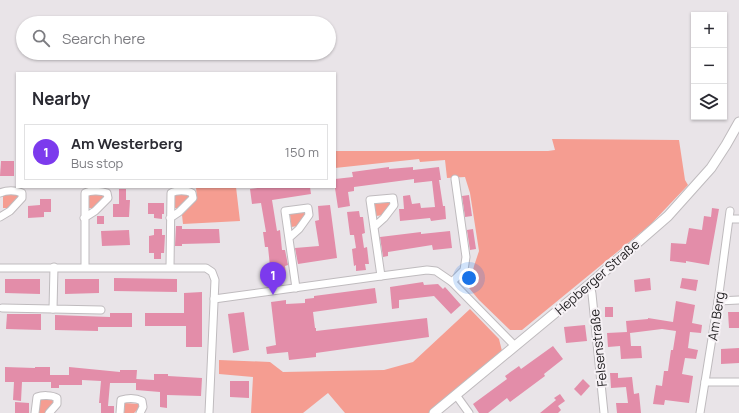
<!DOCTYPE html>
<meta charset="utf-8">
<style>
:root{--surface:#fff;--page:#f2f2f3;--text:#2b2b33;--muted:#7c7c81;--line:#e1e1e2;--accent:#7c3aed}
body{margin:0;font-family:Manrope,sans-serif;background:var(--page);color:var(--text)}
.controls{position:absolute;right:12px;top:12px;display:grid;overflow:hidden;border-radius:0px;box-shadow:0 1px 3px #0004}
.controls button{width:36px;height:36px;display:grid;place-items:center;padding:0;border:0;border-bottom:1px solid var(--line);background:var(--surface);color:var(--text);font:20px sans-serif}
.you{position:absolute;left:469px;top:278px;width:14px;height:14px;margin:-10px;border:3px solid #fff;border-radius:50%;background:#1a73e8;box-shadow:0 0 0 6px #1a73e833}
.badge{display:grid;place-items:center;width:26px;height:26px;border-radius:50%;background:var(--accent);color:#fff;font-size:13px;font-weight:700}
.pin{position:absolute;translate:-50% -33px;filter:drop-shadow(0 1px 2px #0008)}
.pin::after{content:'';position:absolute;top:21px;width:14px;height:12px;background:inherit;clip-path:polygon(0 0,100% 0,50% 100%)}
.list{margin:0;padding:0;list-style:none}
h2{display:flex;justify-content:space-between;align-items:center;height:52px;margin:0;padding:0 16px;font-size:17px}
h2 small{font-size:13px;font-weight:400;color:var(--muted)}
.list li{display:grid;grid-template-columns:26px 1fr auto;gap:12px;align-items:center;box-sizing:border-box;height:56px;margin:0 8px 8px;padding:0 8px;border:1px solid var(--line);border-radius:0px}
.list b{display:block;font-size:15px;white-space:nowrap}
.list p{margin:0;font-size:13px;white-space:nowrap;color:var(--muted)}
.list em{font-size:13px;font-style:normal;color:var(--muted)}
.icon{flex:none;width:22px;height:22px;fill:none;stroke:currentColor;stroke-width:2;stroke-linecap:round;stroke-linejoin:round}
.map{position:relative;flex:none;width:739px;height:413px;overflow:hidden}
.search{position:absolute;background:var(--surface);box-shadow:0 1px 3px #0004;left:16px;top:16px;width:320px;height:44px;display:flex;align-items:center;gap:10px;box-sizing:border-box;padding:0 14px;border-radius:22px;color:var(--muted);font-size:15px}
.panel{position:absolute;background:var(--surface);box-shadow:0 1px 3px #0004;left:16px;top:72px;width:320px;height:116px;border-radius:0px}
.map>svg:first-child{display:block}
.green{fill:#f59d91}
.building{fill:#e38da9}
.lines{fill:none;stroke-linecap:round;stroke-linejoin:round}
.minor-casing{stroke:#bfbbbe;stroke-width:9}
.tertiary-casing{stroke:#bfbbbe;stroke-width:11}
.minor{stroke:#fff;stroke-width:7}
.tertiary{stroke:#fff;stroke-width:9}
.labels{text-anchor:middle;stroke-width:4;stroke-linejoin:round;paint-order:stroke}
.street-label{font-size:13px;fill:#201e20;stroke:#f6f1f5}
</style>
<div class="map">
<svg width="739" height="413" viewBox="0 0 739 413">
<rect width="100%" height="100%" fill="#e9e4e8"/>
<g class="green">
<path d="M552,139L679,140L685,180L688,185L650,225L522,330H510L479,300L469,288L474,266L479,251L470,193L465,177L447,178L445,160L420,162L419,159L335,168V151H548L555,150Z"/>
<path d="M196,187H236L240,221L183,224L182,215L197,199Z"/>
<path d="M3,195H18V199L10,208H3Z"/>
<path d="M89,195H104V200L95,208H88Z"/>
<path d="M175,195H190V200L181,208H174Z"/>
<path d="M390,202V206L383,215L376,216L374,204Z"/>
<path d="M305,212V217L298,226L291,227L290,214Z"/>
<path d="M470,309L499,339L502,351L429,413H345L328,393L303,413H251L253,377L219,374V360L270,362L283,372L384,370L413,362Z"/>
<path d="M39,400H54V405L45,413H39Z"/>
<path d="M125,403L139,404V408L134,413H124Z"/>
</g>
<g class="building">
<path d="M1,161H14V176H0Z"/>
<path d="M389,167V169L413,167V170L439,167L441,180H439L443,206H445L446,219L431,221L430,218L400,221L399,209H404L403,196L410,195L412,204L420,203L421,208L435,207L432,181L414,183V179L354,187V191L348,192L350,206L338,208L335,188V179L353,177L352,172Z"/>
<path d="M265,187H310L311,194L272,200L277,231L280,230L282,250H285L288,265L285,266L286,274L283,275V280L276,281L275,276H271L268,247H265L263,232H266L261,203L252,204L250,189Z"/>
<path d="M119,189H126V200H130L129,217H113V204H119Z"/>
<path d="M469,195L472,216L465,217L462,196Z"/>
<path d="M40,199H51V212H44V217L28,218V206L40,205Z"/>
<path d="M148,203H164V214H162V219L154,218V214H148Z"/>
<path d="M330,205L337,258L298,264L295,248L319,246L315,221L319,220L318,206Z"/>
<path d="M712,208L719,209L709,265L686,261V263L670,261L671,243L686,244L689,228L702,230L704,216L711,217Z"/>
<path d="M359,211L360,217H363L365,233L362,234L364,248L367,247L369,264H365L366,270L356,271V265L354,266L352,249L356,248L354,235H350L347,212Z"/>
<rect x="97" y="216" width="7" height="8"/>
<path d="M176,226H182V229H219L220,243L182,244V246H175Z"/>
<path d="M154,229H162V235H165L164,253H161V259H154V253H149V236L154,235Z"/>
<path d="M473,229L476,249L470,250L467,230Z"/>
<path d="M129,230L130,245L102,246L101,231Z"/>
<path d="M450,231L452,248L433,250L432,245L388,252V256L383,257L380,237L421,232V234Z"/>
<path d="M114,278L177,279V292L114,291Z"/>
<path d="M650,278L651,290L635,292L634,280Z"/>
<path d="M682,278L698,280L696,291L680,288Z"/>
<path d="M5,279H40V294L5,293Z"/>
<path d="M65,279H99V293L65,294Z"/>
<path d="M423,282L424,285L438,284L443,289L445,287L461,305L451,314L434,296L399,300V308L392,309L390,287Z"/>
<path d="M375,288L377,303L313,312L315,328H316V331L427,318L429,337L316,353V357L289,360L288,352L267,354L266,347L276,345L271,302L286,300V304L305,303V299L314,298V296Z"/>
<path d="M202,292V347H186V326H145V313H184V293Z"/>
<path d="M676,301L695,305L692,323L702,325L701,333L690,332L688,348L698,350L696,359L685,358L682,374L693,376L689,403L665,400L664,405L653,404L656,385L662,386L664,371H668L671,350H673L676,331L662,329L630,333L631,346H641L642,358L621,359L620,346L608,347L607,333L627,332L626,321L648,319V318L673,322Z"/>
<rect x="605" y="307" width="8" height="10"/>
<path d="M244,312L249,350L233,353L228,314Z"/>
<path d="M728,312H739V328H729Z"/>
<path d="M110,313H132V327H98V331L55,330V315L110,317Z"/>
<path d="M7,314H41V330L6,329Z"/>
<path d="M585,325L587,341L566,343L564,327Z"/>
<path d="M553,346L563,359L544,374L545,376L510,402L507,398L488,413H479L473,404L507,379L505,376L519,366L521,369Z"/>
<path d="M739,348V363L721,364V349Z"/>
<path d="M5,367L35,368V367H50V375H69V367L120,372V370H137L136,383H110L108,406H114V413H101V403H99L101,381L82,380V385H59V388H51V382H22L21,401L13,400L14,382H5Z"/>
<path d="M610,373H618V378L632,377L634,394L639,393L641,413H617L616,403H628L626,387L611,388Z"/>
<path d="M154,374H168V376L202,378L201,396L167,395V408L160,407V392L136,390V379L154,380Z"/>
<path d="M583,379L590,386L581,396L574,389Z"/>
<path d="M230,381H249V398L230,397Z"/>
<path d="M560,394L565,401L558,406L561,410L558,413H540L556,400L554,398Z"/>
<path d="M15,402L29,403V413H15Z"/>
</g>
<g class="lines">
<defs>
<g id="minor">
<path d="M0,193C6,190 16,190 22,193V198L10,211L0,217"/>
<path d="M84,218L95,211L108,198L107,193C102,191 91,190 85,193V267"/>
<path d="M170,218L179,212L193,198L192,193C187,190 176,190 171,193L170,267"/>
<path d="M730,219H739"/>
<path d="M374,227L384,218L394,205L393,198L370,200L381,276"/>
<path d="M289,238L299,229L309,215L308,208L285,211L296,288"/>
<path d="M54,267L53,309L101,310"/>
<path d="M0,268H206L212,272L215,280L209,413"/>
<path d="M452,282L464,270L466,257L455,179"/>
<path d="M590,284L592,294L604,413"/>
<path d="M214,299L381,276L427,270L436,271L452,282L515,346"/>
<path d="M718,301L739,300"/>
<path d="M2,308L53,309"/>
<path d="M705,382H739"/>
<path d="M456,395L469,413"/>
<path d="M35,413L37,397C42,395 52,395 57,398V404L49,413"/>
<path d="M120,413L121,400C128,398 136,398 142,401L143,407L140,413"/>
<path d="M700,413L718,301L730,211"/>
</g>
<path id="tertiary" d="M434,413L590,284L668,216L711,168L726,145L739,122"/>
</defs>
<use href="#minor" class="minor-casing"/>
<use href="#tertiary" class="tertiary-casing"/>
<use href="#minor" class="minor"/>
<use href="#tertiary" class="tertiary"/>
</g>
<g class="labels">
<g class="street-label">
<text transform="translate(597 277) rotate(-41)" y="5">Hepberger Straße</text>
<text transform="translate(716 316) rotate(-81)" y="5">Am Berg</text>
<text transform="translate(598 348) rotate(-96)" y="5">Felsenstraße</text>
</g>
</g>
</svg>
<div class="controls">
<button>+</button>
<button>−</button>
<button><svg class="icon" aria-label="layers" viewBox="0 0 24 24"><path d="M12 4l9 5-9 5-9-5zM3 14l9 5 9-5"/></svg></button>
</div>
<div class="you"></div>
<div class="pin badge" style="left:273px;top:295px">1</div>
<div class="search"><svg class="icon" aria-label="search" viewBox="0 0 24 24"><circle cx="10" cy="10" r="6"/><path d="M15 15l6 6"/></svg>Search here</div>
<section class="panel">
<h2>Nearby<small></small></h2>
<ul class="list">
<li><span class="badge">1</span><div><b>Am Westerberg</b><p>Bus stop</p></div><em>150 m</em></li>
</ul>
</section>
</div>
